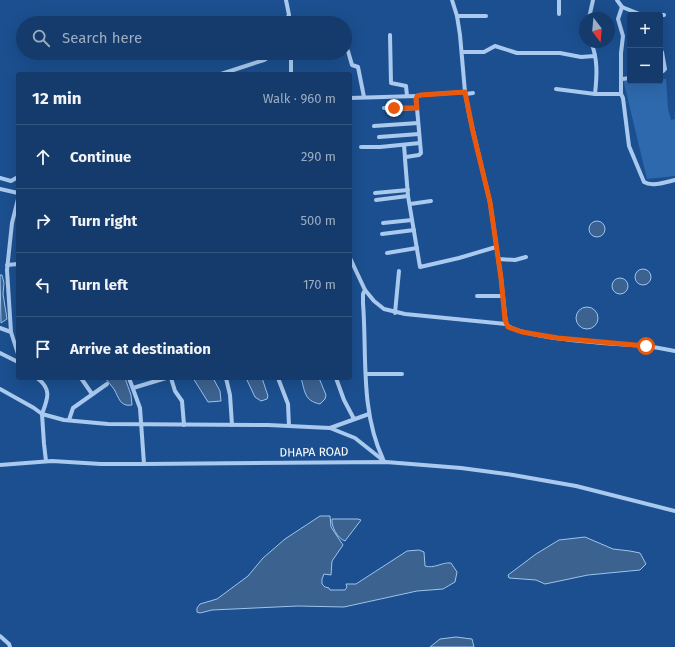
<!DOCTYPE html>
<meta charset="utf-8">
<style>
:root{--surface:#143b6b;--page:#214673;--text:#f1f3f6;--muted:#9dadc1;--line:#33557e}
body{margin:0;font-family:"Fira Sans",sans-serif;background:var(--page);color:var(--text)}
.controls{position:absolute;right:12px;top:12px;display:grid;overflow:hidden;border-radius:4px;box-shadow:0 4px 16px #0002}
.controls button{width:36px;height:36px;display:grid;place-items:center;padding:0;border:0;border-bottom:1px solid var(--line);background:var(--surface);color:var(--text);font:20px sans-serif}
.compass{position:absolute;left:579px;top:12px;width:36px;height:36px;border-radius:50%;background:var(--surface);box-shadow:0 4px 16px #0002;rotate:164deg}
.stop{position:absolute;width:12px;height:12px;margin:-9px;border:3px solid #ea580c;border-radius:50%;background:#fff}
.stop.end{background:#ea580c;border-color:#fff;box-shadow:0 1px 4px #0008}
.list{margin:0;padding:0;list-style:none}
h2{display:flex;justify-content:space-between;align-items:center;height:52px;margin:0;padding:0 16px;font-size:17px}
h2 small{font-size:13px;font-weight:400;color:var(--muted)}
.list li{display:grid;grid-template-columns:26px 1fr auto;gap:12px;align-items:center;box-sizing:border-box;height:64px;padding:0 16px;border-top:1px solid var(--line)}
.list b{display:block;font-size:15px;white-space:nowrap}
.list em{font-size:13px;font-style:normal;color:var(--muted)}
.icon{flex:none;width:22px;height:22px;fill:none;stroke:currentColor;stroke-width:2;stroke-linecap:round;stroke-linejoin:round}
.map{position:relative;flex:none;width:675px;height:647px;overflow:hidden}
.search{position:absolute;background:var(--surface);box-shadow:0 4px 16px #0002;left:16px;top:16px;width:336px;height:44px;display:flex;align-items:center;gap:10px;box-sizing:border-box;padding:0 14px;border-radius:22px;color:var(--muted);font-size:15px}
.panel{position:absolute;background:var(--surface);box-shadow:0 4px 16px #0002;left:16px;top:72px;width:336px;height:308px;border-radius:4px}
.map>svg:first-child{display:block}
.green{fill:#2e69ad}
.water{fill:#3c6290;stroke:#9cc4f0}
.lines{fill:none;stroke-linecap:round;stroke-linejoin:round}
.minor{stroke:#a9c9ee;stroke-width:4}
.route{stroke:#ea580c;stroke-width:5}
.labels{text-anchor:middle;stroke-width:4;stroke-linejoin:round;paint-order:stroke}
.street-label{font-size:12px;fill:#fff;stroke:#1b4f8f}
</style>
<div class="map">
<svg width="675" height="647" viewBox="0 0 675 647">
<rect width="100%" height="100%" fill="#1b4f8f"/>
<path class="green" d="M623,79H630V81H660V79H666L668,109L671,120L675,119V176L647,179Z"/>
<g class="water">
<circle cx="597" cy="229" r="8"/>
<circle cx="643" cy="277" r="8"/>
<path d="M0,275H2L4,283L3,294L7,319L1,323Z"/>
<circle cx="620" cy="286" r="8"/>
<circle cx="587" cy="318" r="11"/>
<path d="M105,378H125L131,395L132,405C120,407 119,398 114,389C111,385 108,382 105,378Z"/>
<path d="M193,378H213L220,391L221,401L208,402Z"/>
<path d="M246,378H262L268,396L267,399L261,401L255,397Z"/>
<path d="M301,378H319L326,395L325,399L320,404C304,401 305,391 301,378Z"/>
<path d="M320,516H330L331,527L343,545L332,561L331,575L324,574L322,579V584L325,587L329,588L330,590H345L347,587L346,584H356L407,551L419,550L424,552L425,566C434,569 442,562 451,563L457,572L455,582L443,589L417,591L344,607L298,606L212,610L200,613L197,612V608L200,604L217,599L248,576L263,558L285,539Z"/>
<path d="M332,519H358L361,520L345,541C337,538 331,526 332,519Z"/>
<path d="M585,537L613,549L630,551L640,553L646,564L640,570L588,575L545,584L536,580L509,578L508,575L536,554L559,540Z"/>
<path d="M456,637L472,639L474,647H430L440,639Z"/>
</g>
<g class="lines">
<g class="minor">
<path d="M452,0L457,16L460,35L465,92L469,114L490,202L501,278L506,324C518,339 621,344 645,346C655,347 665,349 675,351"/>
<path d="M617,0L622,7L642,15"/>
<path d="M622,7L618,19L623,36L621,53V94L623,98L629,146L644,182C652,187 666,182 675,180"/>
<path d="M559,14V0"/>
<path d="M660,15H664"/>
<path d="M457,16H486"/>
<path d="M589,18L593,0"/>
<path d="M279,23L288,17L289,15L286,0"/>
<path d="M390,35L391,83L406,86L407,96"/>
<path d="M591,42C598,59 597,76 595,94"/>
<path d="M345,50L348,51L352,65L358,67L364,97"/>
<path d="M462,52H484L495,46L517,53H560L581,57L595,56"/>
<path d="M660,52H662L665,69L663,71L660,72"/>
<path d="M291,53V74"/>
<path d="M221,74L264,60L266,59L267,53"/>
<path d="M622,79L630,78"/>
<path d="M556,89L595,94H621"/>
<path d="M465,92L421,95L417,96L416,97L421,153L419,155L406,157L405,159L408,196L420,267L459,258L496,247"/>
<path d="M466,94L473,93"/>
<path d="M350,98L417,96"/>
<path d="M384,108L398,109L417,108"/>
<path d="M374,126L418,123"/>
<path d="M379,137L419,134"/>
<path d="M404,145L405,158"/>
<path d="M361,147H380L420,143"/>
<path d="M18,155V159"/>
<path d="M0,178L11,181L18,177"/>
<path d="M0,189L18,193"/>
<path d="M375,193L408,190"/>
<path d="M18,199L12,223L7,270L11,332L18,354"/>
<path d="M376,200L408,196"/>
<path d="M410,204L431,201"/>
<path d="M383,223L412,220"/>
<path d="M382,234L414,230"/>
<path d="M387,253L417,248"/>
<path d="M350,258L365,290L374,301L384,309L405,314L506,324"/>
<path d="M498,259L515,260L526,257"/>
<path d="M7,265L18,264"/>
<path d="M365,290L363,294V303C367,355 360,410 383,459"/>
<path d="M477,296H503"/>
<path d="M395,313L399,271"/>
<path d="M0,328L11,332"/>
<path d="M0,353L18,362"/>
<path d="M366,374H402"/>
<path d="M37,378C52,389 48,398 42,414L64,420L108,424L268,425L330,428L355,438L384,461"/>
<path d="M81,378L92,394"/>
<path d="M129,378L140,408L144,464"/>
<path d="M171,378L175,391L182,401L184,425"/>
<path d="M226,378L230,395L232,425"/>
<path d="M278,378L288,404L289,426"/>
<path d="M336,378L344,400L354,419"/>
<path d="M133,388L166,378"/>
<path d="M0,389L34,408L42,414L44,444L46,461"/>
<path d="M69,420L73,408L107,384"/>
<path d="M330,428L369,414"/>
<path d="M0,465L52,461L101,464H144L386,462L461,468L513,475L576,486L675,511"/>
<path d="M0,636L9,644L10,647"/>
</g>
</g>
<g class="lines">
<path class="route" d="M394,108H417L416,100L417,96L421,95L465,92L473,132L490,202L501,278L505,320L508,327L522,332L558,338L646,346"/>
</g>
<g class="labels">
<g class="street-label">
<text transform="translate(314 452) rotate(-1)" y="4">DHAPA ROAD</text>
</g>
</g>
</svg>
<div class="controls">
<button>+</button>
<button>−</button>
</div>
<svg class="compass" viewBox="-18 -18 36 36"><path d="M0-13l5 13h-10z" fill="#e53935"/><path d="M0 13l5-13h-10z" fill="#9dadc1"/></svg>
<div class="stop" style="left:646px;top:346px"></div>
<div class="stop end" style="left:394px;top:108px"></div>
<div class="search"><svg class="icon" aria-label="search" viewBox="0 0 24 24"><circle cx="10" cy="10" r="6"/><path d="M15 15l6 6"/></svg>Search here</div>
<section class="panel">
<h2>12 min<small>Walk · 960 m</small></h2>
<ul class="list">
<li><svg class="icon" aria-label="ahead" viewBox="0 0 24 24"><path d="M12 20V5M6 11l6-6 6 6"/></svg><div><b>Continue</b></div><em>290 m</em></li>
<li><svg class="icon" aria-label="right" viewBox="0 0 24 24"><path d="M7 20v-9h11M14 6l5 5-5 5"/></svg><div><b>Turn right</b></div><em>500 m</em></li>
<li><svg class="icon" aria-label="left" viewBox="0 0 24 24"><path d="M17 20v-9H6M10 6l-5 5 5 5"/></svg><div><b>Turn left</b></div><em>170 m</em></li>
<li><svg class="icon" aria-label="arrive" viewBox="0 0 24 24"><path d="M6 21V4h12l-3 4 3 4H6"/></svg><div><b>Arrive at destination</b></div></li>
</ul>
</section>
</div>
